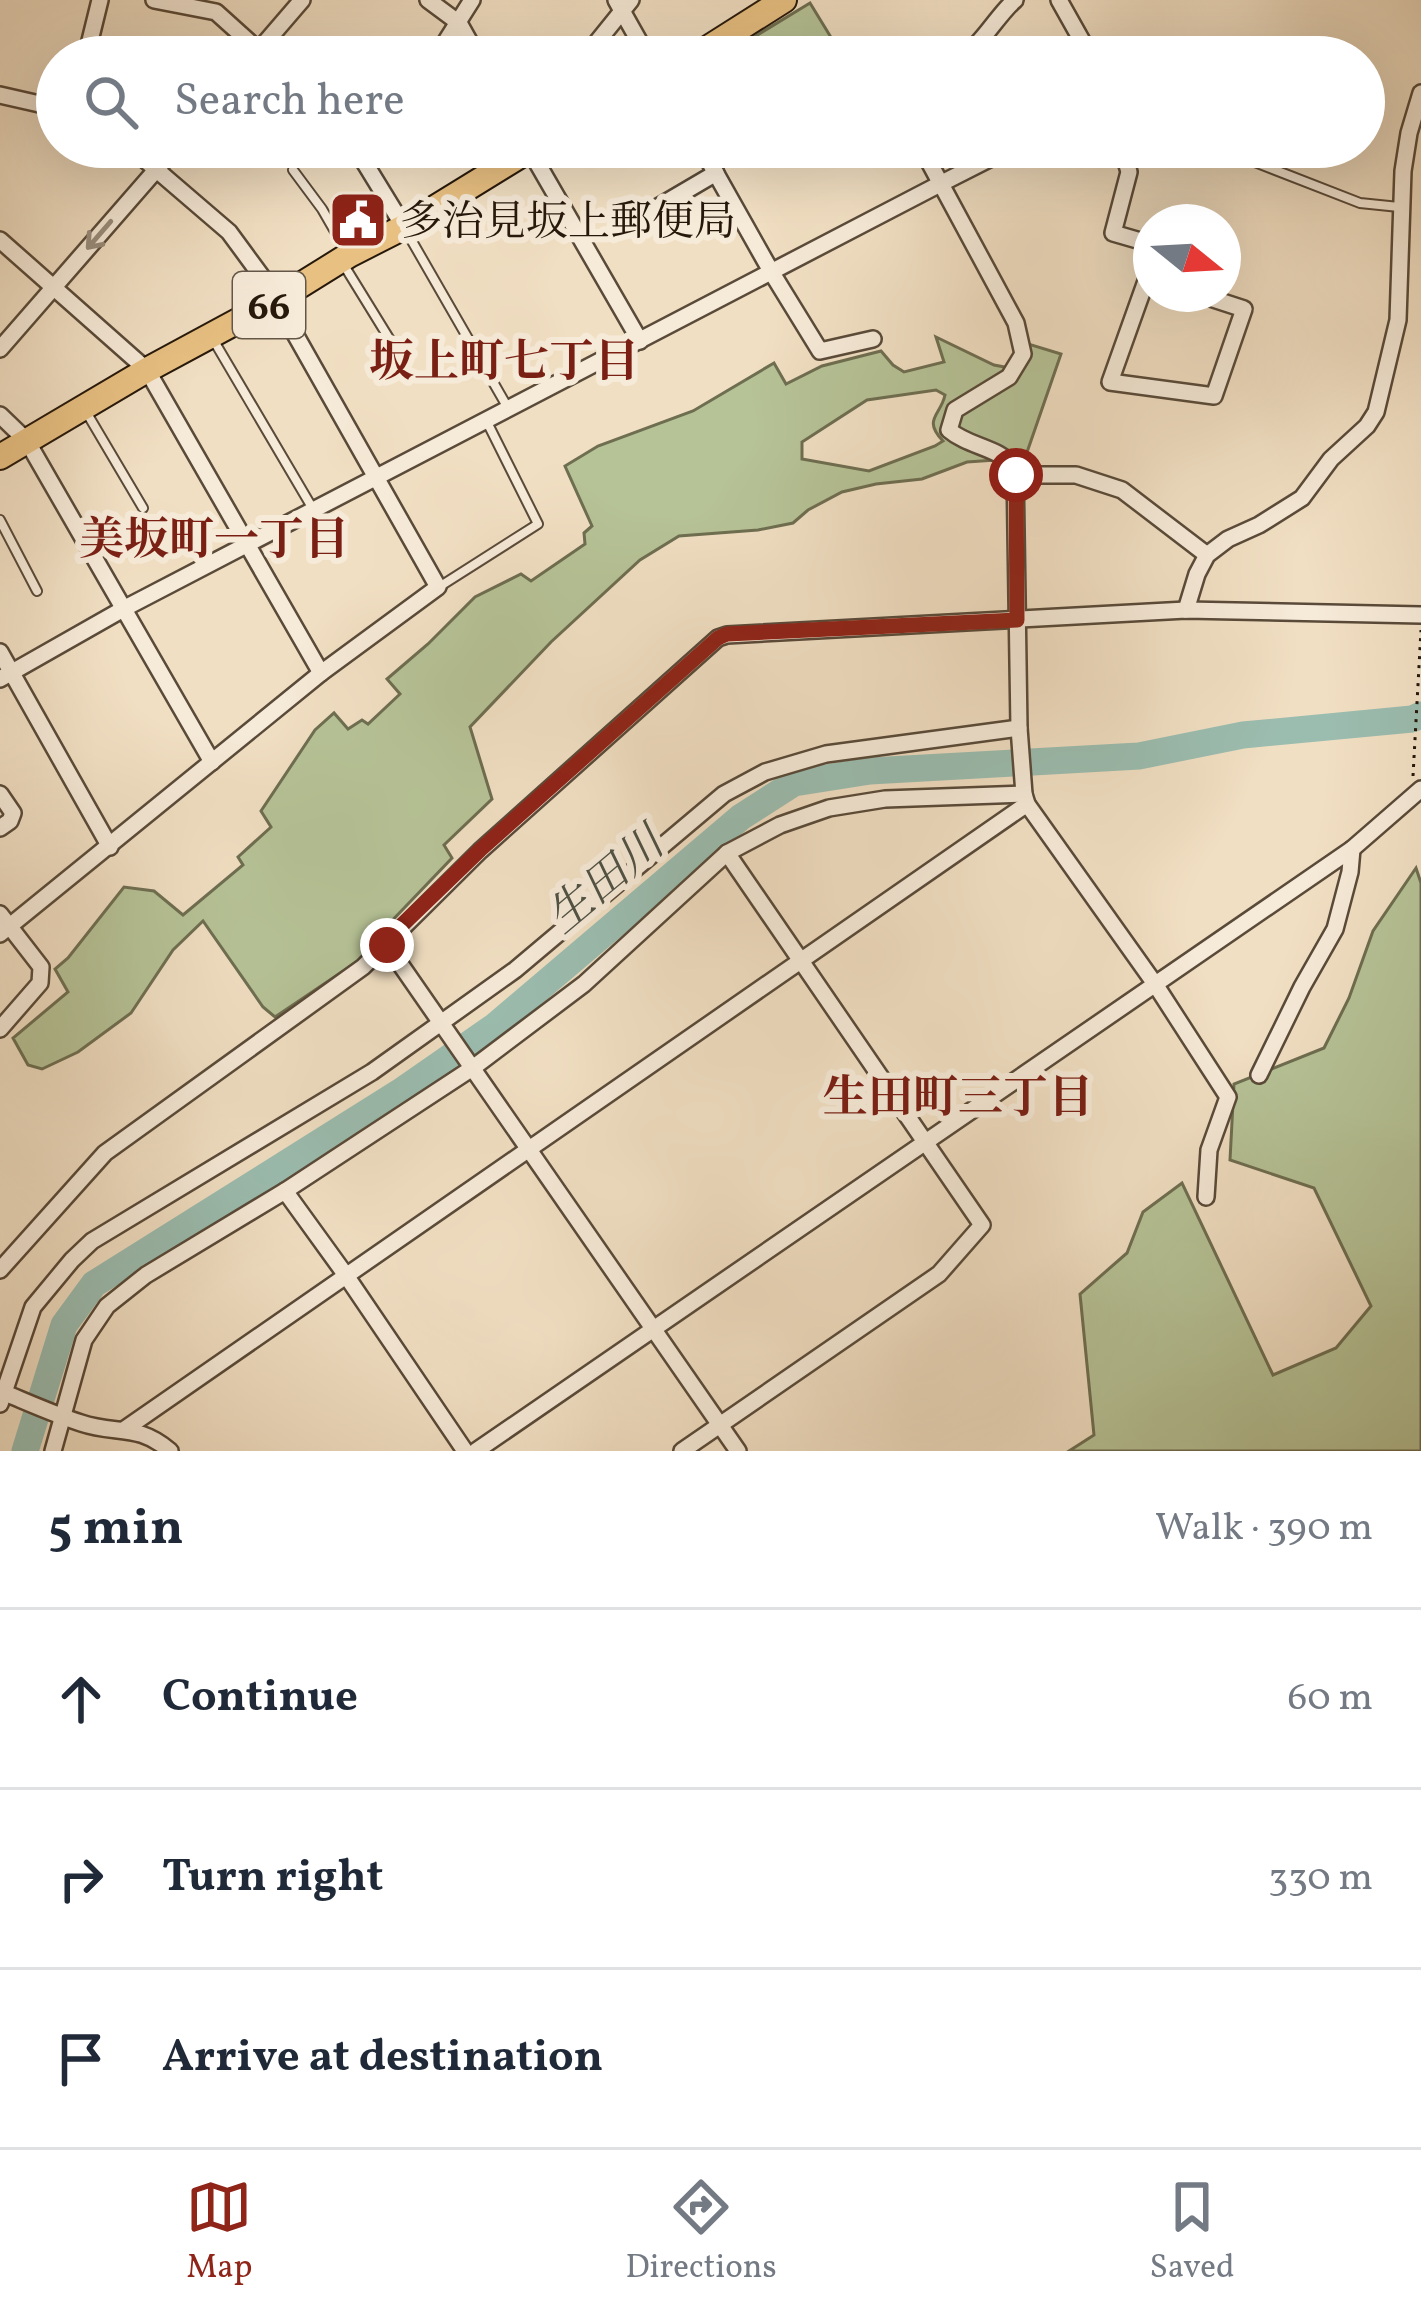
<!DOCTYPE html>
<meta charset="utf-8">
<style>
:root{--surface:#fff;--page:#f2f2f3;--text:#1f2937;--muted:#747a83;--line:#e0e1e3;--accent:#8f2418}
body{margin:0;font-family:Vollkorn,"Noto Serif JP",serif;background:var(--page);color:var(--text)}
.compass{position:absolute;left:1133px;top:204px;width:108px;height:108px;border-radius:50%;background:var(--surface);box-shadow:0 12px 48px #0002;rotate:108deg}
.stop{position:absolute;width:36px;height:36px;margin:-27px;border:9px solid #8f2418;border-radius:50%;background:#fff}
.stop.end{background:#8f2418;border-color:#fff;box-shadow:0 3px 12px #0008}
.list{margin:0;padding:0;list-style:none}
h2{display:flex;justify-content:space-between;align-items:center;height:156px;margin:0;padding:0 48px;font-size:51px}
h2 small{font-size:39px;font-weight:400;color:var(--muted)}
.list li{display:grid;grid-template-columns:78px 1fr auto;gap:36px;align-items:center;box-sizing:border-box;height:180px;padding:0 48px;border-top:3px solid var(--line)}
.list b{display:block;font-size:45px;white-space:nowrap}
.list em{font-size:39px;font-style:normal;color:var(--muted)}
.icon{flex:none;width:66px;height:66px;fill:none;stroke:currentColor;stroke-width:2;stroke-linecap:round;stroke-linejoin:round}
.map{position:relative;flex:none;width:1421px;height:1451px;overflow:hidden}
.search{position:absolute;background:var(--surface);box-shadow:0 12px 48px #0002;left:36px;right:36px;top:36px;height:132px;display:flex;align-items:center;gap:30px;box-sizing:border-box;padding:0 42px;border-radius:66px;color:var(--muted);font-size:45px}
.sheet{height:696px;background:var(--surface)}
nav{display:flex;justify-content:space-around;align-items:center;box-sizing:border-box;height:168px;border-top:3px solid var(--line);background:var(--surface);font-size:33px;color:var(--muted)}
nav a{display:grid;justify-items:center;gap:6px}
nav .on{color:var(--accent)}
.map>svg:first-child{display:block}
.green{fill:#b6c397;stroke:#6e6e51;stroke-width:3;fill-rule:evenodd}
.lines{fill:none;stroke-linecap:round;stroke-linejoin:round}
.river{stroke:#9bbdb0;stroke-width:27}
.service-casing{stroke:#594a39;stroke-width:12}
.minor-casing{stroke:#594a39;stroke-width:20}
.primary-casing{stroke:#26180b;stroke-width:28}
.path{stroke:#26180b;stroke-width:3;stroke-dasharray:3 6;stroke-linecap:butt}
.service{stroke:#f6ead8;stroke-width:8}
.minor{stroke:#f6ead8;stroke-width:15}
.primary{stroke:#e8c082;stroke-width:24}
.oneway{stroke:#988c7c}
.route{stroke:#8f2418;stroke-width:15}
.labels{text-anchor:middle;stroke-width:12;stroke-linejoin:round;paint-order:stroke}
.shield{fill:#f6ead8;stroke:#645748;stroke-width:3}
.shield-label{font-size:39px;font-weight:bold;fill:#26180b}
.poi-label{font-size:42px;fill:#26180b;stroke:#f6ead8;text-anchor:start}
.neighbourhood-label{font-size:45px;font-weight:bold;fill:#7a1f14;stroke:#f6ead8}
.water-label{font-size:45px;font-style:italic;fill:#4f5245;stroke:#f6ead8}
</style>
<div class="map">
<svg width="1421" height="1451" viewBox="0 0 1421 1451">
<rect width="100%" height="100%" fill="#f1dfc3"/>
<filter id="stains"><feTurbulence type="fractalNoise" baseFrequency=".00167" numOctaves="4"/><feColorMatrix values="0 0 0 0 .2 0 0 0 0 .09 0 0 0 0 .02 0 0 0 .5 -.17"/></filter>
<radialGradient id="worn" r=".72"><stop offset=".6" stop-color="#630" stop-opacity="0"/><stop offset="1" stop-color="#630" stop-opacity=".3"/></radialGradient>
<g class="green">
<path d="M810,3L843,57H721Z"/>
<path d="M936,337L994,365L1010,368L1015,353V340L1061,354L1025,458L967,462L922,479L876,484L842,492L808,510L793,523L758,530L679,536L640,560L551,642L470,727L492,799L444,845L452,858L385,928L364,957L275,1017L263,1007L203,921L173,950L131,1013L78,1052L42,1069L28,1065L13,1038L68,992L55,969L68,958L124,887L154,891L183,915L243,865L238,857L271,827L261,811L315,730L334,713L348,729L362,720L368,724L400,694L387,679L428,644L475,597L521,574L531,581L585,544L584,533L592,526L565,466L598,446L693,411L774,363L786,384L822,366L881,351L893,365L904,372L944,362ZM936,390L945,395C941,415 922,419 943,441L935,446L869,471L802,459V442L867,400Z"/>
<path d="M1416,868L1421,883V1451H1069L1094,1435L1080,1294L1127,1253L1143,1212L1182,1183L1273,1375L1336,1348L1371,1306L1314,1188L1230,1160L1234,1084L1324,1048L1349,998L1373,931Z"/>
</g>
<g class="lines">
<path class="river" d="M25,1451L64,1325L94,1284L400,1092L495,1026L741,817L794,783L870,771L1139,756L1243,735L1412,719L1421,715"/>
<defs>
<g id="service">
<path d="M1229,147L1252,161L1360,203L1399,207"/>
<path d="M293,170L322,209L348,254"/>
<path d="M405,229L508,408"/>
<path d="M342,262L395,348"/>
<path d="M214,341L313,509"/>
<path d="M85,410L143,508"/>
<path d="M0,520L37,591"/>
<path d="M439,587L538,524L487,422"/>
</g>
<g id="minor">
<path d="M154,0L216,12L266,57"/>
<path d="M428,0L459,23L478,57"/>
<path d="M616,0L648,57"/>
<path d="M1059,0L1091,57"/>
<path d="M86,57L100,0"/>
<path d="M253,57L302,0"/>
<path d="M436,57L472,0"/>
<path d="M585,57L631,0"/>
<path d="M958,57C978,52 996,16 1015,0"/>
<path d="M0,95L57,108"/>
<path d="M355,147L404,227"/>
<path d="M528,147L640,341"/>
<path d="M701,147L772,273L820,351L873,339"/>
<path d="M921,147L1016,323L1023,354L1009,377L955,410L949,430C969,447 998,447 1015,467L1019,728L1024,794L1027,804L1155,984L1228,1097L1209,1150L1206,1197"/>
<path d="M1122,147L1129,172L1113,233L1151,244"/>
<path d="M709,159L732,147"/>
<path d="M641,217L716,173"/>
<path d="M0,240L147,370L321,673"/>
<path d="M1151,267L1110,382L1214,396L1244,309L1198,294"/>
<path d="M0,349L176,147"/>
<path d="M0,415L27,441L212,762"/>
<path d="M1016,475H1076L1122,490L1207,555"/>
<path d="M1186,610L1197,574L1207,555L1228,539L1259,525L1302,498L1331,459L1367,426L1376,412L1398,320L1403,171L1409,133L1421,93"/>
<path d="M0,652L110,847"/>
<path d="M0,679L125,608L940,184L995,156L1020,147"/>
<path d="M0,794L13,813L10,821L0,828"/>
<path d="M0,914L41,967L40,983L0,1029"/>
<path d="M0,934L321,673L438,587L265,281L229,232L130,147"/>
<path d="M387,945L738,1451"/>
<path d="M1259,1075L1302,987L1335,929L1350,872L1352,849"/>
<path d="M285,1191L345,1274L465,1451"/>
<path d="M0,1270L105,1153L363,967L480,851L718,638L727,635L1186,610L1421,615"/>
<path d="M0,1391C27,1402 53,1414 81,1423C116,1435 138,1423 170,1451"/>
<path d="M0,1404L33,1307L72,1260L92,1241L372,1072L515,970L724,794L765,772L826,754L1019,728"/>
<path d="M125,1429L1027,804"/>
<path d="M53,1451L84,1340L107,1306L146,1275L285,1191L474,1067L584,984L727,853L780,825L829,808L885,799L1024,794"/>
<path d="M476,1451L1352,849L1421,789"/>
<path d="M682,1451L939,1274L982,1225L727,853"/>
</g>
<g id="primary">
<path d="M694,57L784,0"/>
<path d="M0,457L147,370L275,301L349,255L404,227L534,147"/>
</g>
</defs>
<use href="#service" class="service-casing"/>
<use href="#minor" class="minor-casing"/>
<use href="#primary" class="primary-casing"/>
<path class="path" d="M1413,776L1421,630"/>
<use href="#service" class="service"/>
<use href="#minor" class="minor"/>
<use href="#primary" class="primary"/>
</g>
<defs><path id="oneway-shaft" d="M-6 0H5M1.5-3L5.5 0L1.5 3" fill="none" stroke-width="1.6" stroke-linecap="round" stroke-linejoin="round" transform="scale(3)"/></defs>
<use class="oneway" href="#oneway-shaft" transform="translate(99 235) rotate(131)"/>
<g class="lines">
<path class="route" d="M387,945L398,929L480,850L718,638L727,634L1017,620L1016,475"/>
</g>
<defs>
<symbol id="civic-square" viewBox="-11 -11 22 22"><rect x="-9" y="-9" width="18" height="18" rx="4" fill="#8f2418" stroke="#f6ead8"/><path d="M-.6-6.5H3V-4.5H.6V-3L4-1V1h2V6H-6V1h2V-1L-.6-3ZM-1.2 2.5V6h2.4V2.5Z" fill="#fff"/></symbol>
</defs>
<g fill-rule="evenodd">
<use href="#civic-square" x="325" y="187" width="66" height="66"/>
</g>
<g class="labels">
<rect class="shield" x="233" y="272" width="72" height="66" rx="9"/>
<g class="shield-label">
<text x="269" y="319">66</text>
</g>
<g class="poi-label">
<text x="400" y="235">多治見坂上郵便局</text>
</g>
<g class="neighbourhood-label">
<text x="504" y="376">坂上町七丁目</text>
<text x="214" y="554">美坂町一丁目</text>
<text x="958" y="1112">生田町三丁目</text>
</g>
<g class="water-label">
<text transform="translate(604 879) rotate(-40)" y="16">生田川</text>
</g>
</g>
<rect width="100%" height="100%" filter="url(#stains)"/>
<rect width="100%" height="100%" fill="url(#worn)"/>
</svg>
<svg class="compass" viewBox="-18 -18 36 36"><path d="M0-13l5 13h-10z" fill="#e53935"/><path d="M0 13l5-13h-10z" fill="#747a83"/></svg>
<div class="stop" style="left:1016px;top:475px"></div>
<div class="stop end" style="left:387px;top:945px"></div>
<div class="search"><svg class="icon" aria-label="search" viewBox="0 0 24 24"><circle cx="10" cy="10" r="6"/><path d="M15 15l6 6"/></svg>Search here</div>
</div>
<section class="sheet">
<h2>5 min<small>Walk · 390 m</small></h2>
<ul class="list">
<li><svg class="icon" aria-label="ahead" viewBox="0 0 24 24"><path d="M12 20V5M6 11l6-6 6 6"/></svg><div><b>Continue</b></div><em>60 m</em></li>
<li><svg class="icon" aria-label="right" viewBox="0 0 24 24"><path d="M7 20v-9h11M14 6l5 5-5 5"/></svg><div><b>Turn right</b></div><em>330 m</em></li>
<li><svg class="icon" aria-label="arrive" viewBox="0 0 24 24"><path d="M6 21V4h12l-3 4 3 4H6"/></svg><div><b>Arrive at destination</b></div></li>
</ul>
</section>
<nav>
<a class="on"><svg class="icon" aria-label="map" viewBox="0 0 24 24"><path d="M3 6l6-2 6 2 6-2v14l-6 2-6-2-6 2zM9 4v14M15 6v14"/></svg>Map</a>
<a><svg class="icon" aria-label="directions" viewBox="0 0 24 24"><path d="M12 3l9 9-9 9-9-9zM9 14v-3h6M13 9l2 2-2 2"/></svg>Directions</a>
<a><svg class="icon" aria-label="saved" viewBox="0 0 24 24"><path d="M7 4h10v16l-5-4-5 4z"/></svg>Saved</a>
</nav>
